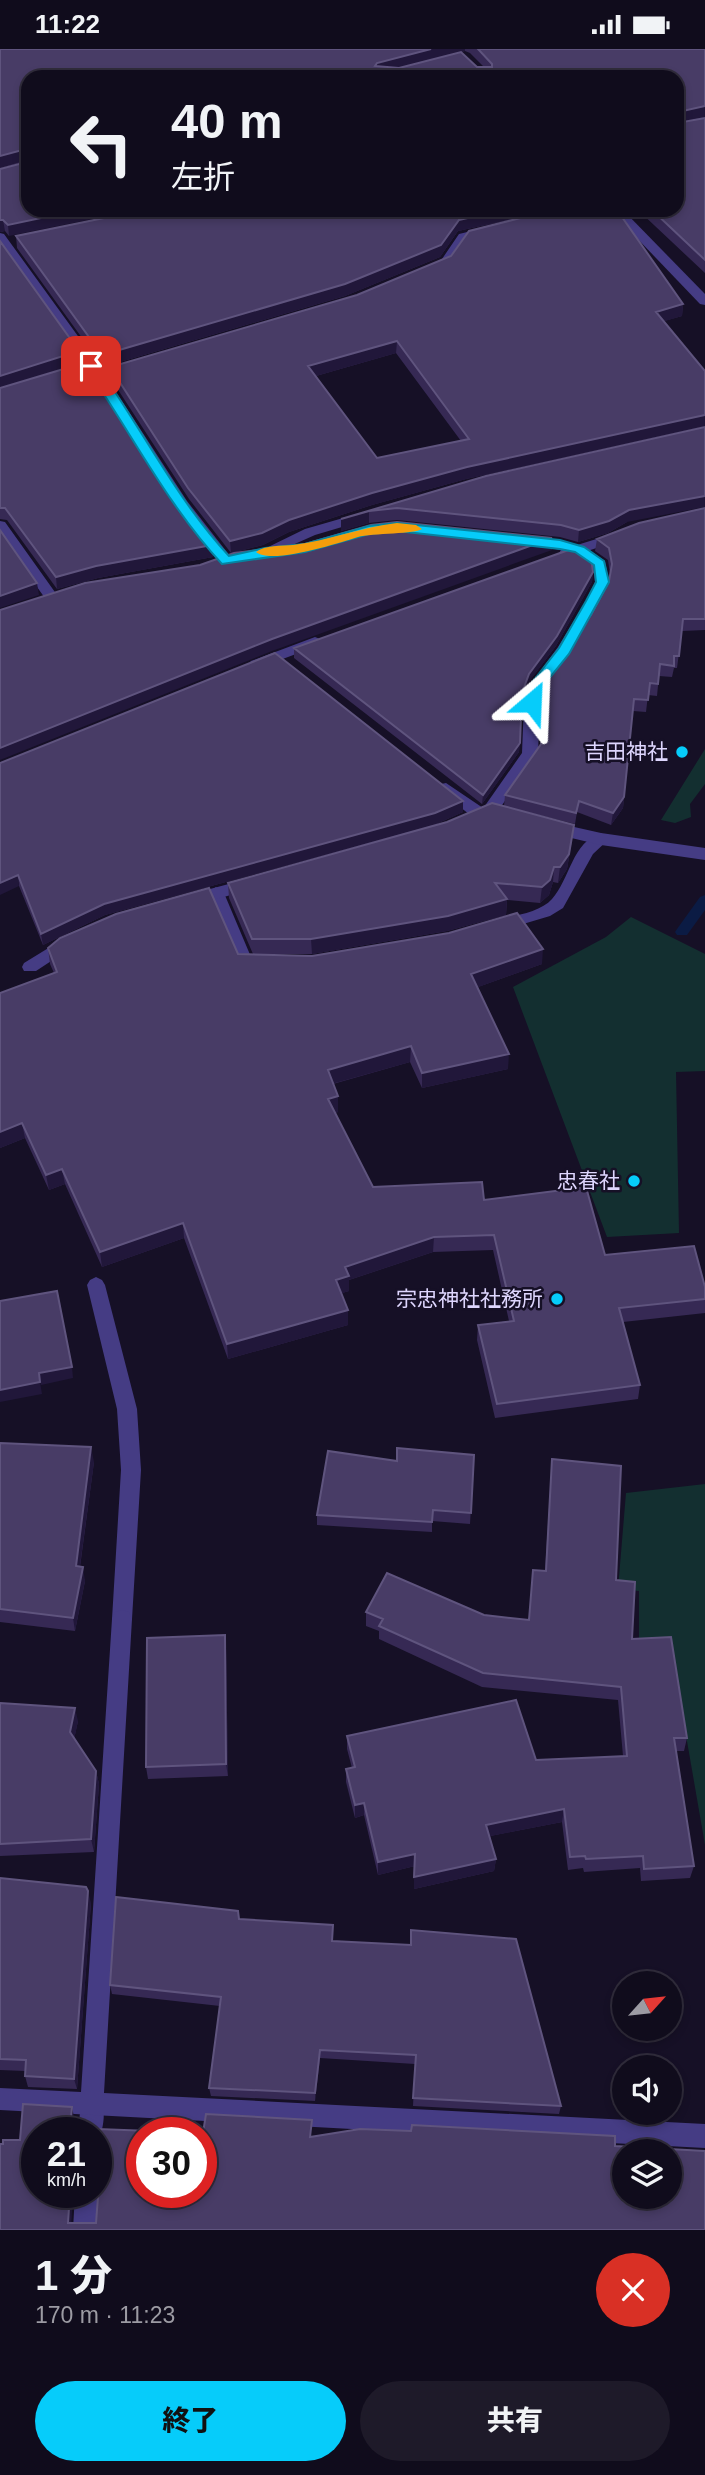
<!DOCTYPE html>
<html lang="ja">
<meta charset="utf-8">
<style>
body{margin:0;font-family:Arial,"Noto Sans JP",sans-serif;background:#1e1a29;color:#f1f3f6;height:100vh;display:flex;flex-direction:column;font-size:26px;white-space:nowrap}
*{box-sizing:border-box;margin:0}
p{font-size:23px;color:#9c9ba3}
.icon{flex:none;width:38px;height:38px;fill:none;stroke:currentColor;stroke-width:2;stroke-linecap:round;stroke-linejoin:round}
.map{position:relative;height:2181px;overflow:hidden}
.panel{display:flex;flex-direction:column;background:#100c1c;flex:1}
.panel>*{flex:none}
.top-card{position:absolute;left:21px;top:21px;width:663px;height:147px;border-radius:21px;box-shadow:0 4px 10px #0003,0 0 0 2px #302c3b;background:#100c1c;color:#f1f3f6;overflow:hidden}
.needle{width:46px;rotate:63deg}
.buttons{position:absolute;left:612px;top:1922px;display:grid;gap:14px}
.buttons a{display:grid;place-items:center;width:70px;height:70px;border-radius:50%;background:#100c1c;box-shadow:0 4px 10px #0003,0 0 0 2px #302c3b;font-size:35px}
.speed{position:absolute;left:21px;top:2068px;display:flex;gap:14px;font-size:35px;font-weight:700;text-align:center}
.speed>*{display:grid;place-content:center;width:91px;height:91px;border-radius:50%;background:#100c1c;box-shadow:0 4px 10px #0003,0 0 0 2px #302c3b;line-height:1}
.speed small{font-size:18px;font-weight:400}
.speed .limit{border:10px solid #d22;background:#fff;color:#111}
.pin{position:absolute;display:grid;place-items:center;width:60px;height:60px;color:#fff;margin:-30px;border-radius:14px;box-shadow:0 4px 10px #0006}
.me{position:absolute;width:77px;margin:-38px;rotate:26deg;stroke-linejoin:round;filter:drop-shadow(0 0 5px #0008)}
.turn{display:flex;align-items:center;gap:24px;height:147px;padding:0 35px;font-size:32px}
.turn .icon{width:91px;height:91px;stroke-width:2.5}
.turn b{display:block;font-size:49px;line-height:60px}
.round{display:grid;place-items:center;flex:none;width:74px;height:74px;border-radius:37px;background:#1e1a29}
.headline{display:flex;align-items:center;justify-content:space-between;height:119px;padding:0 35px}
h1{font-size:42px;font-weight:800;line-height:52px}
.button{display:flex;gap:14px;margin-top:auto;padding:14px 35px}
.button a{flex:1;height:80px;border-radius:42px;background:#06ccfa;color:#111;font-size:28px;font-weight:800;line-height:80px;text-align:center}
.button a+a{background:#1e1a29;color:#f1f3f6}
.status{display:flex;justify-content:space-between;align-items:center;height:49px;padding:0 35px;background:#100c1c;direction:ltr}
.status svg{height:19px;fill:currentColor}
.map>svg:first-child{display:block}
.green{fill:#132f30}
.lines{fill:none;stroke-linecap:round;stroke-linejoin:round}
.stream{fill:#0b1b44;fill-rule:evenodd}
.service{fill:#453c84;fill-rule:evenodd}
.minor{fill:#453c84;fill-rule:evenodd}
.tertiary{fill:#453c84;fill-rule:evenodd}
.wall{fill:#362954;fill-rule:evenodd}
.shaded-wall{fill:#21173a}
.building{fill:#483c66;stroke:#5f547e;stroke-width:2;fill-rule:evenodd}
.route{fill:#06ccfa;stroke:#0485a2;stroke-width:2}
.slow{fill:#f59e0b}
.poi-dot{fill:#06ccfa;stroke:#161026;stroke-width:2.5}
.labels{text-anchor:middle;stroke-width:5;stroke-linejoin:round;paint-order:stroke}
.poi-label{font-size:21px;fill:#ded6fe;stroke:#161026;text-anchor:end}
</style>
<div class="status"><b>11:22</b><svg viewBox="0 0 49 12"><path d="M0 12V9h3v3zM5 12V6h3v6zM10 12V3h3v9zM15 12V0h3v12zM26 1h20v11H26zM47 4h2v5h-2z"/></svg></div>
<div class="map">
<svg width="705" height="2181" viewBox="0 0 705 2181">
<rect width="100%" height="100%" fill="#161026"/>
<!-- green -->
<path class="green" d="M 705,700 L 705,735 L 690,755 L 691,768 L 675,774 L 661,771 Z
M 631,868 L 705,905 L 705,1022 L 676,1023 L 679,1184 L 607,1188 L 513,938 L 606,888 Z
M 705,1435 L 705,1796 L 670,1594 L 639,1597 L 639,1542 L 618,1540 L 626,1444 Z"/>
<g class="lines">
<!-- stream -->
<path class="stream" d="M 705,846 L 705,861 L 687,886 L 677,886 L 675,883 L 677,880 L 700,848 Z"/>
<!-- service -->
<path class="service" d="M 488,178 L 492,179 L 492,185 L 467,191 L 450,216 L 430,223 L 424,219 L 442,210 L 459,185 Z
M 364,463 L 371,467 L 369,470 L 315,486 L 270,506 L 260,506 L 258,503 L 305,480 Z
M 0,472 L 5,473 L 57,546 L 59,549 L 57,552 L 47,552 L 0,486 Z
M 619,483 L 626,487 L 624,490 L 566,509 L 559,504 L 561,501 Z
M 315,588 L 320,590 L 322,593 L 320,596 L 256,620 L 249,615 L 251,612 Z
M 446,734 L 486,761 L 488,765 L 486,769 L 474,769 L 441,743 L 438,739 L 441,735 Z
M 601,784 L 609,790 L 593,805 L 563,859 L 550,867 L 500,882 L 494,880 L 492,876 L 494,872 C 511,867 540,864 552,850 C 570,830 572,793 601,784 Z
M 216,838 L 224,844 L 251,908 L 262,910 L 264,914 L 262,918 L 239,918 L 208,844 Z
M 96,1228 L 102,1231 L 105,1236 L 137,1360 L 141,1421 L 132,1570 L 129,1577 L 122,1579 L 115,1577 L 112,1570 L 121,1421 L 117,1360 L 87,1236 L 90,1231 Z
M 92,2042 L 100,2045 C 106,2058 105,2082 96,2093 L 96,2084 L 78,2084 L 81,2053 L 84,2045 Z
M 96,2138 L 99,2144 L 97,2181 L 73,2181 L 75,2144 L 96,2144 Z"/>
<!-- minor -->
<path class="minor" d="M 0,184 L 4,185 L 96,312 L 187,452 L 230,507 L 243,503 L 250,508 L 248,511 L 222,515 L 177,458 L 83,313 L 0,197 Z
M 530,487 L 584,497 L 605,512 L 609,533 L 569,604 L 544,637 L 540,653 L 538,705 L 500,759 L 511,762 L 513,766 L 505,772 L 484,765 L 482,761 L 522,704 L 524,653 L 530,636 L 558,598 L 586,552 L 595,533 L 593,517 L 575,504 L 525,494 L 523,491 Z
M 552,773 L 601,784 L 705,799 L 705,811 L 601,796 L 546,783 L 544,779 L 546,775 Z
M 251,829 L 257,831 L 259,835 L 257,839 L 190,857 L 182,851 L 184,847 Z
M 68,887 L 76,893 L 74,897 L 36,922 L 24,922 L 22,918 L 24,914 Z
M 122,1561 L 129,1563 L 132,1570 L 104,2044 L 705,2075 L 705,2099 L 0,2061 L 0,2039 L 81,2043 L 112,1570 L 115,1563 Z"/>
<!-- tertiary -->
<path class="tertiary" d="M 610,161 L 623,161 L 705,245 L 705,256 L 700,255 Z"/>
</g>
<!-- wall -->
<path class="wall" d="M 0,0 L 705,0 L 705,68 L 677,74 L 28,28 L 28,161 L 9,187 L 5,182 L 0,183 L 0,120 L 27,113 L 28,112 L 0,119 ZM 465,2 L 470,4 L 484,18 L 477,18 L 461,3 Z
M 705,69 L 705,224 L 638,161 L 677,161 Z
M 617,161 L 683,255 L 682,267 L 664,272 L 705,322 L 705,377 L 466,430 L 372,456 L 289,483 L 263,496 L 231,504 L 189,450 L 111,330 L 110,318 L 357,246 L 451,207 L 536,165 L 458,182 L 440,208 L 345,247 L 103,318 L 17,199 L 16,187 ZM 396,304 L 461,392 L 377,409 L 316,327 Z
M 0,339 L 174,447 L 212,496 L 213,508 L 98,529 L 57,540 L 7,471 L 0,470 Z
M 486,427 L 627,473 L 608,484 L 578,493 L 560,488 L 397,471 L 369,474 L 341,482 L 341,470 Z
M 705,459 L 705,581 L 682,582 L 677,619 L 674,619 L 672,628 L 659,627 L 657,647 L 648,646 L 646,663 L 633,662 L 623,759 L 611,776 L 577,763 L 575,775 L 523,762 L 572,791 L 567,820 L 558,834 L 553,833 L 549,846 L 540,854 L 507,851 L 506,866 L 447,882 L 312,905 L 261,905 L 542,915 L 478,938 L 508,1020 L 422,1039 L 410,1013 L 333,1035 L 338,1063 L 335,1064 L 373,1138 L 484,1151 L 605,1206 L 705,1238 L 705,1264 L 623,1273 L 640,1336 L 638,1350 L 495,1369 L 477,1291 L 478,1276 L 509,1272 L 493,1201 L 433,1203 L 349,1231 L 349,1242 L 342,1244 L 348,1276 L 228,1310 L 184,1189 L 102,1218 L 65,1135 L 49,1141 L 25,1089 L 0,1099 L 0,944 L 54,924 L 50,915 L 48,899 L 253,905 L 229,849 L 228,834 L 504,757 L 505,746 L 541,695 L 542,684 L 543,642 L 591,566 L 609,532 L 610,525 L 608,511 L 595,502 L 597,490 Z
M 593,523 L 592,533 L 556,597 L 528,634 L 522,652 L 519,703 L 482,755 L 294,609 L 294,599 Z
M 0,714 L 463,763 L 434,776 L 105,866 L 43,896 L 19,837 Z
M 0,1394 L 94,1413 L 80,1518 L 85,1532 L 75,1582 L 0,1573 Z
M 474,1406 L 470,1475 L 432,1472 L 432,1483 L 317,1476 L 317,1466 L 397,1412 Z
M 552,1410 L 616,1531 L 632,1590 L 687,1689 L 684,1702 L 676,1702 L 694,1817 L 690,1829 L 641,1832 L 640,1819 L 584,1823 L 583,1819 L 568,1821 L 562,1773 L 490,1787 L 496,1810 L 494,1822 L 414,1840 L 415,1817 L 378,1826 L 364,1766 L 355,1769 L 346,1733 L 346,1720 L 352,1719 L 347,1700 L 347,1687 L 536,1711 L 623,1707 L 618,1651 L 482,1638 L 379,1590 L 379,1582 L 366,1577 L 366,1563 L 484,1566 L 528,1571 L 545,1522 Z
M 225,1586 L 226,1599 L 228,1727 L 148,1730 L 146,1718 Z
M 0,1654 L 78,1672 L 74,1690 L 96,1722 L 99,1735 L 94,1803 L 0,1807 L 0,1809 Z
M 0,1829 L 91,1854 L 77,2040 L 28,2038 L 25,2027 L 25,2022 L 0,2021 Z
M 239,1870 L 333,1876 L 333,1892 L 561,2057 L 559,2065 L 413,2057 L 415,2015 L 320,2009 L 315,2052 L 211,2047 L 209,2039 L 220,1957 L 112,1945 L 110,1936 Z"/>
<!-- shaded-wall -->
<path class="shaded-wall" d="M 431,0 L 465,0 L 465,2 L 377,25 L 375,17 L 377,14 Z
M 705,57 L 705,68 L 677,74 L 678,63 Z
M 26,100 L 27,111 L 0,119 L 0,107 Z
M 79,161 L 137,161 L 9,187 L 8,176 Z
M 502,161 L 553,161 L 458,182 L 440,208 L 345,247 L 103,318 L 102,306 L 459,171 Z
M 0,171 L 3,171 L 5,182 L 0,183 Z
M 683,255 L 682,267 L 655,275 L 656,263 Z
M 397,292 L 396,304 L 309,329 L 308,317 Z
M 79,302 L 80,314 L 0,339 L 0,327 Z
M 705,366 L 705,377 L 466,430 L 372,456 L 289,483 L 263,496 L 231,504 L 230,492 L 289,471 L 372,444 L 467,418 Z
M 705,447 L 705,458 L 627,473 L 608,484 L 578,493 L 579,481 L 629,461 Z
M 369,462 L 369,474 L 341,482 L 341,470 Z
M 552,489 L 552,501 L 272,602 L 0,711 L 0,699 L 272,590 Z
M 212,496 L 213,508 L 98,529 L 57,540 L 56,528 L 96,517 Z
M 593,523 L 592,533 L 556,597 L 528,634 L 521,653 L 522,644 L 529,625 Z
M 37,534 L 39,546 L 0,559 L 0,547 Z
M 520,694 L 519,703 L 482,755 L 483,746 Z
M 624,748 L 623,759 L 611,776 L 613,764 Z
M 463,752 L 463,763 L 434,776 L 105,866 L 43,896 L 41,885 L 104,855 Z
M 574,776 L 567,820 L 558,834 L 560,818 Z
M 554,818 L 553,833 L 549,846 L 540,854 L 542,838 Z
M 18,826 L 19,837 L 0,846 L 0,834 Z
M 507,850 L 506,866 L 447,882 L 312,905 L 311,890 Z
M 543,900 L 542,915 L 470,941 L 471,925 Z
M 411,997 L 410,1013 L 328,1036 L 328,1021 Z
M 509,1005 L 508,1020 L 422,1039 L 422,1024 Z
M 338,1047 L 338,1063 L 328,1065 L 328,1050 Z
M 22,1074 L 25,1089 L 0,1099 L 0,1083 Z
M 62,1120 L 65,1135 L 49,1141 L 46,1126 Z
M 183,1174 L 184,1189 L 102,1218 L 100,1203 Z
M 434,1188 L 433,1203 L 349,1231 L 349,1242 L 336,1246 L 336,1231 L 345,1218 Z
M 348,1261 L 348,1276 L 228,1310 L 227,1295 Z
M 72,1318 L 73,1329 L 41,1336 L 39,1324 Z
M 40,1333 L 42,1345 L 0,1353 L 0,1341 Z
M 91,1398 L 94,1413 L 78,1531 L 76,1517 Z
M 83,1518 L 85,1532 L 75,1582 L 73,1569 Z
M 225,1586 L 226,1599 L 228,1727 L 226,1715 Z
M 75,1659 L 78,1672 L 73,1696 L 70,1683 Z
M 96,1722 L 99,1735 L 94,1803 L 91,1790 Z
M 364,1754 L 364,1766 L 355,1769 L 355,1756 Z
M 564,1760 L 562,1773 L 485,1788 L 486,1776 Z
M 415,1805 L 415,1817 L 378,1826 L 378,1813 Z
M 496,1810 L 494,1822 L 414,1840 L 414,1828 Z
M 88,1842 L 91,1854 L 77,2040 L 74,2030 Z
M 320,2001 L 320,2009 L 315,2052 L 315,2044 Z
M 72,2058 L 74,2068 L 73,2084 L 70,2079 Z
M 70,2144 L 73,2144 L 71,2181 L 68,2174 Z"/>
<!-- building -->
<path class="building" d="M 0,0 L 431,0 L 377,14 L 375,17 L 399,19 L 461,3 L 477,18 L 492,18 L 492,15 L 478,0 L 705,0 L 705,57 L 678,63 L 677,67 L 677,28 L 28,28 L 28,101 L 26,100 L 0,107 Z
M 705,69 L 705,211 L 652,161 L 677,161 L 677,74 Z
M 28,109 L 28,161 L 79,161 L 8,176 L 3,171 L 0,171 L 0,120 L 27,113 Z
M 143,161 L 502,161 L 459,171 L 441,196 L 345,235 L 102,306 L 16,187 Z
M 552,161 L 617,161 L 683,255 L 656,263 L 705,322 L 705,366 L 467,418 L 372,444 L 289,471 L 262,484 L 230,492 L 188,439 L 110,318 L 357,246 L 451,207 L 469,182 ZM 397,292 L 469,390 L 377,409 L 308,317 Z
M 0,192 L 79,302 L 0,327 Z
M 87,313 L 174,447 L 212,496 L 96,517 L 56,528 L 5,459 L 0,459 L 0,339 Z
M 705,378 L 705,447 L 629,461 L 609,472 L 579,481 L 561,476 L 397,459 L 369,462 L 341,470 L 486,427 Z
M 705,459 L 705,570 L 683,570 L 679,607 L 674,607 L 674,617 L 660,615 L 658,635 L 650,634 L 648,651 L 634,650 L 624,748 L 613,764 L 579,752 L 576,764 L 505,746 L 541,695 L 544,677 L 543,642 L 547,626 L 591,566 L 609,532 L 612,515 L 609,499 L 597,490 L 639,474 Z
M 397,473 L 552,489 L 272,590 L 0,699 L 0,561 L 85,534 L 200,516 L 234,504 L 305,495 L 371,476 Z
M 0,481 L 37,534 L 0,547 Z
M 577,498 L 591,509 L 593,523 L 557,587 L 529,625 L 522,644 L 520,694 L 483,746 L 294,599 Z
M 275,604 L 463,752 L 435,764 L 104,855 L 41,885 L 18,826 L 0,834 L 0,714 Z
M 492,754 L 574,776 L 569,805 L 560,818 L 554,818 L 550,831 L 542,838 L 495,834 L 507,850 L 448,867 L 311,890 L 252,890 L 228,834 L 447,773 Z
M 209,839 L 238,905 L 312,907 L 449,884 L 517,864 L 543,900 L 471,925 L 509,1005 L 422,1024 L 411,997 L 328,1021 L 338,1047 L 328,1050 L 373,1138 L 482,1133 L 484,1151 L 586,1138 L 605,1206 L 694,1197 L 705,1238 L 705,1250 L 619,1259 L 640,1336 L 497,1355 L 478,1276 L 514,1272 L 494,1186 L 434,1188 L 345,1218 L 349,1227 L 336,1231 L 348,1261 L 227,1295 L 183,1174 L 100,1203 L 62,1120 L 46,1126 L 22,1074 L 0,1083 L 0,944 L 57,923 L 48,899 L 60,889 L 116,865 Z
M 57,1242 L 72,1318 L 39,1324 L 40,1333 L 0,1341 L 0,1252 Z
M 0,1394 L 91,1398 L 76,1517 L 83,1518 L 73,1569 L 0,1560 Z
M 397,1399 L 474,1406 L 471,1464 L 433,1461 L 432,1473 L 317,1466 L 328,1402 L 397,1412 Z
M 552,1410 L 621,1417 L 616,1531 L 635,1533 L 632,1590 L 671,1588 L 687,1689 L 674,1689 L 694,1817 L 644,1820 L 643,1807 L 586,1810 L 585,1807 L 570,1808 L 564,1760 L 486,1776 L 496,1810 L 414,1828 L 415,1805 L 378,1813 L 364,1754 L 355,1756 L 346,1720 L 355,1718 L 347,1687 L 516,1651 L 536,1711 L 627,1707 L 621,1638 L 483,1624 L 379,1577 L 383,1570 L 366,1563 L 387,1524 L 484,1566 L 529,1571 L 533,1521 L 546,1522 Z
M 225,1586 L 226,1715 L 146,1718 L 147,1589 Z
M 0,1654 L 75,1659 L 70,1683 L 96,1722 L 91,1790 L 0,1795 Z
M 0,1829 L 86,1838 L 88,1842 L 74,2030 L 25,2027 L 26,2011 L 0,2010 Z
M 116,1848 L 238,1862 L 239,1870 L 333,1876 L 332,1892 L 411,1896 L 411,1881 L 516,1890 L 561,2057 L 413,2049 L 416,2006 L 320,2001 L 315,2044 L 209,2039 L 221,1948 L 110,1936 Z
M 23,2055 L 72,2058 L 70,2079 L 91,2080 L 93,2084 L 37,2084 L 37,2144 L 70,2144 L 68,2174 L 96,2174 L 99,2135 L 96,2129 L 96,2084 L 95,2084 L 98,2080 L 203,2084 L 206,2065 L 312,2071 L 310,2088 L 360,2080 L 411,2082 L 412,2076 L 615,2087 L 615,2097 L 705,2102 L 705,2181 L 0,2181 L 0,2095 L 3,2095 L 3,2091 L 20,2091 ZM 142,2084 L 201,2084 L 201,2144 L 142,2144 ZM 625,2102 L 670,2102 L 670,2147 L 625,2147 Z"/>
<!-- route -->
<path class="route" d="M 87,315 L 96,315 C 141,378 176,450 229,507 L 265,499 L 305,495 L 369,477 L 397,474 L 560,491 L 584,498 L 604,512 L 609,533 L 569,605 L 543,637 L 537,657 L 528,657 L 526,653 L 530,636 L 559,599 L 586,552 L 596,533 L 594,516 L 575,503 L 560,500 L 397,482 L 369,485 L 305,503 L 222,515 C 167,456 131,383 85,317 Z"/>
<!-- slow -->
<path class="slow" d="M 397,474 L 416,476 L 422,480 C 417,485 372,484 358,488 C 339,494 271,516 256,503 C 265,496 282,497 293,496 C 328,492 361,478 397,474 Z"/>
<!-- markers -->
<g class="poi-dot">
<circle cx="682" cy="703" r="7"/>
<circle cx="634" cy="1132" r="7"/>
<circle cx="557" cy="1250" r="7"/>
</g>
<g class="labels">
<!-- poi labels -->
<g class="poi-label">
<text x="668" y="710">吉田神社</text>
<text x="620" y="1139">忠春社</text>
<text x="543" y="1257">宗忠神社社務所</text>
</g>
</g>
</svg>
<div class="buttons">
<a><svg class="needle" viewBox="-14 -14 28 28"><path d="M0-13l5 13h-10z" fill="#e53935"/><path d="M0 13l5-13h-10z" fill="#9c9ba3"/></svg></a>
<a><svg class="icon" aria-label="sound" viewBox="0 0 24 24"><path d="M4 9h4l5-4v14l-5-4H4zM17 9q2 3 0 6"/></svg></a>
<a><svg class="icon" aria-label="layers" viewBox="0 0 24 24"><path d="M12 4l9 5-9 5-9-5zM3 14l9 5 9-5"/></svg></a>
</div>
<div class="speed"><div>21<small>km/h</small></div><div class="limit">30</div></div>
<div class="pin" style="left:91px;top:317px;background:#d93025"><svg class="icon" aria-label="arrive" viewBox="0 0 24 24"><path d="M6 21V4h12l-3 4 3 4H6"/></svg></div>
<svg class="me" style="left:532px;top:653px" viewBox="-20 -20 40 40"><path d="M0-17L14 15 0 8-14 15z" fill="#06ccfa" stroke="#fff" stroke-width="4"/></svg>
<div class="top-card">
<div class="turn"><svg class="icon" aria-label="left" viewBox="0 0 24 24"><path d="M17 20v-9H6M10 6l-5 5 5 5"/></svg><div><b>40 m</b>左折</div></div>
</div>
</div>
<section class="panel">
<div class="headline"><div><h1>1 分</h1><p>170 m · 11:23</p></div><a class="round" style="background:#d93025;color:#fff"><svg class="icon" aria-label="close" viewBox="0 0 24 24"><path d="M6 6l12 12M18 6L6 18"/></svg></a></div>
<div class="button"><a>終了</a><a>共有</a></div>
</section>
